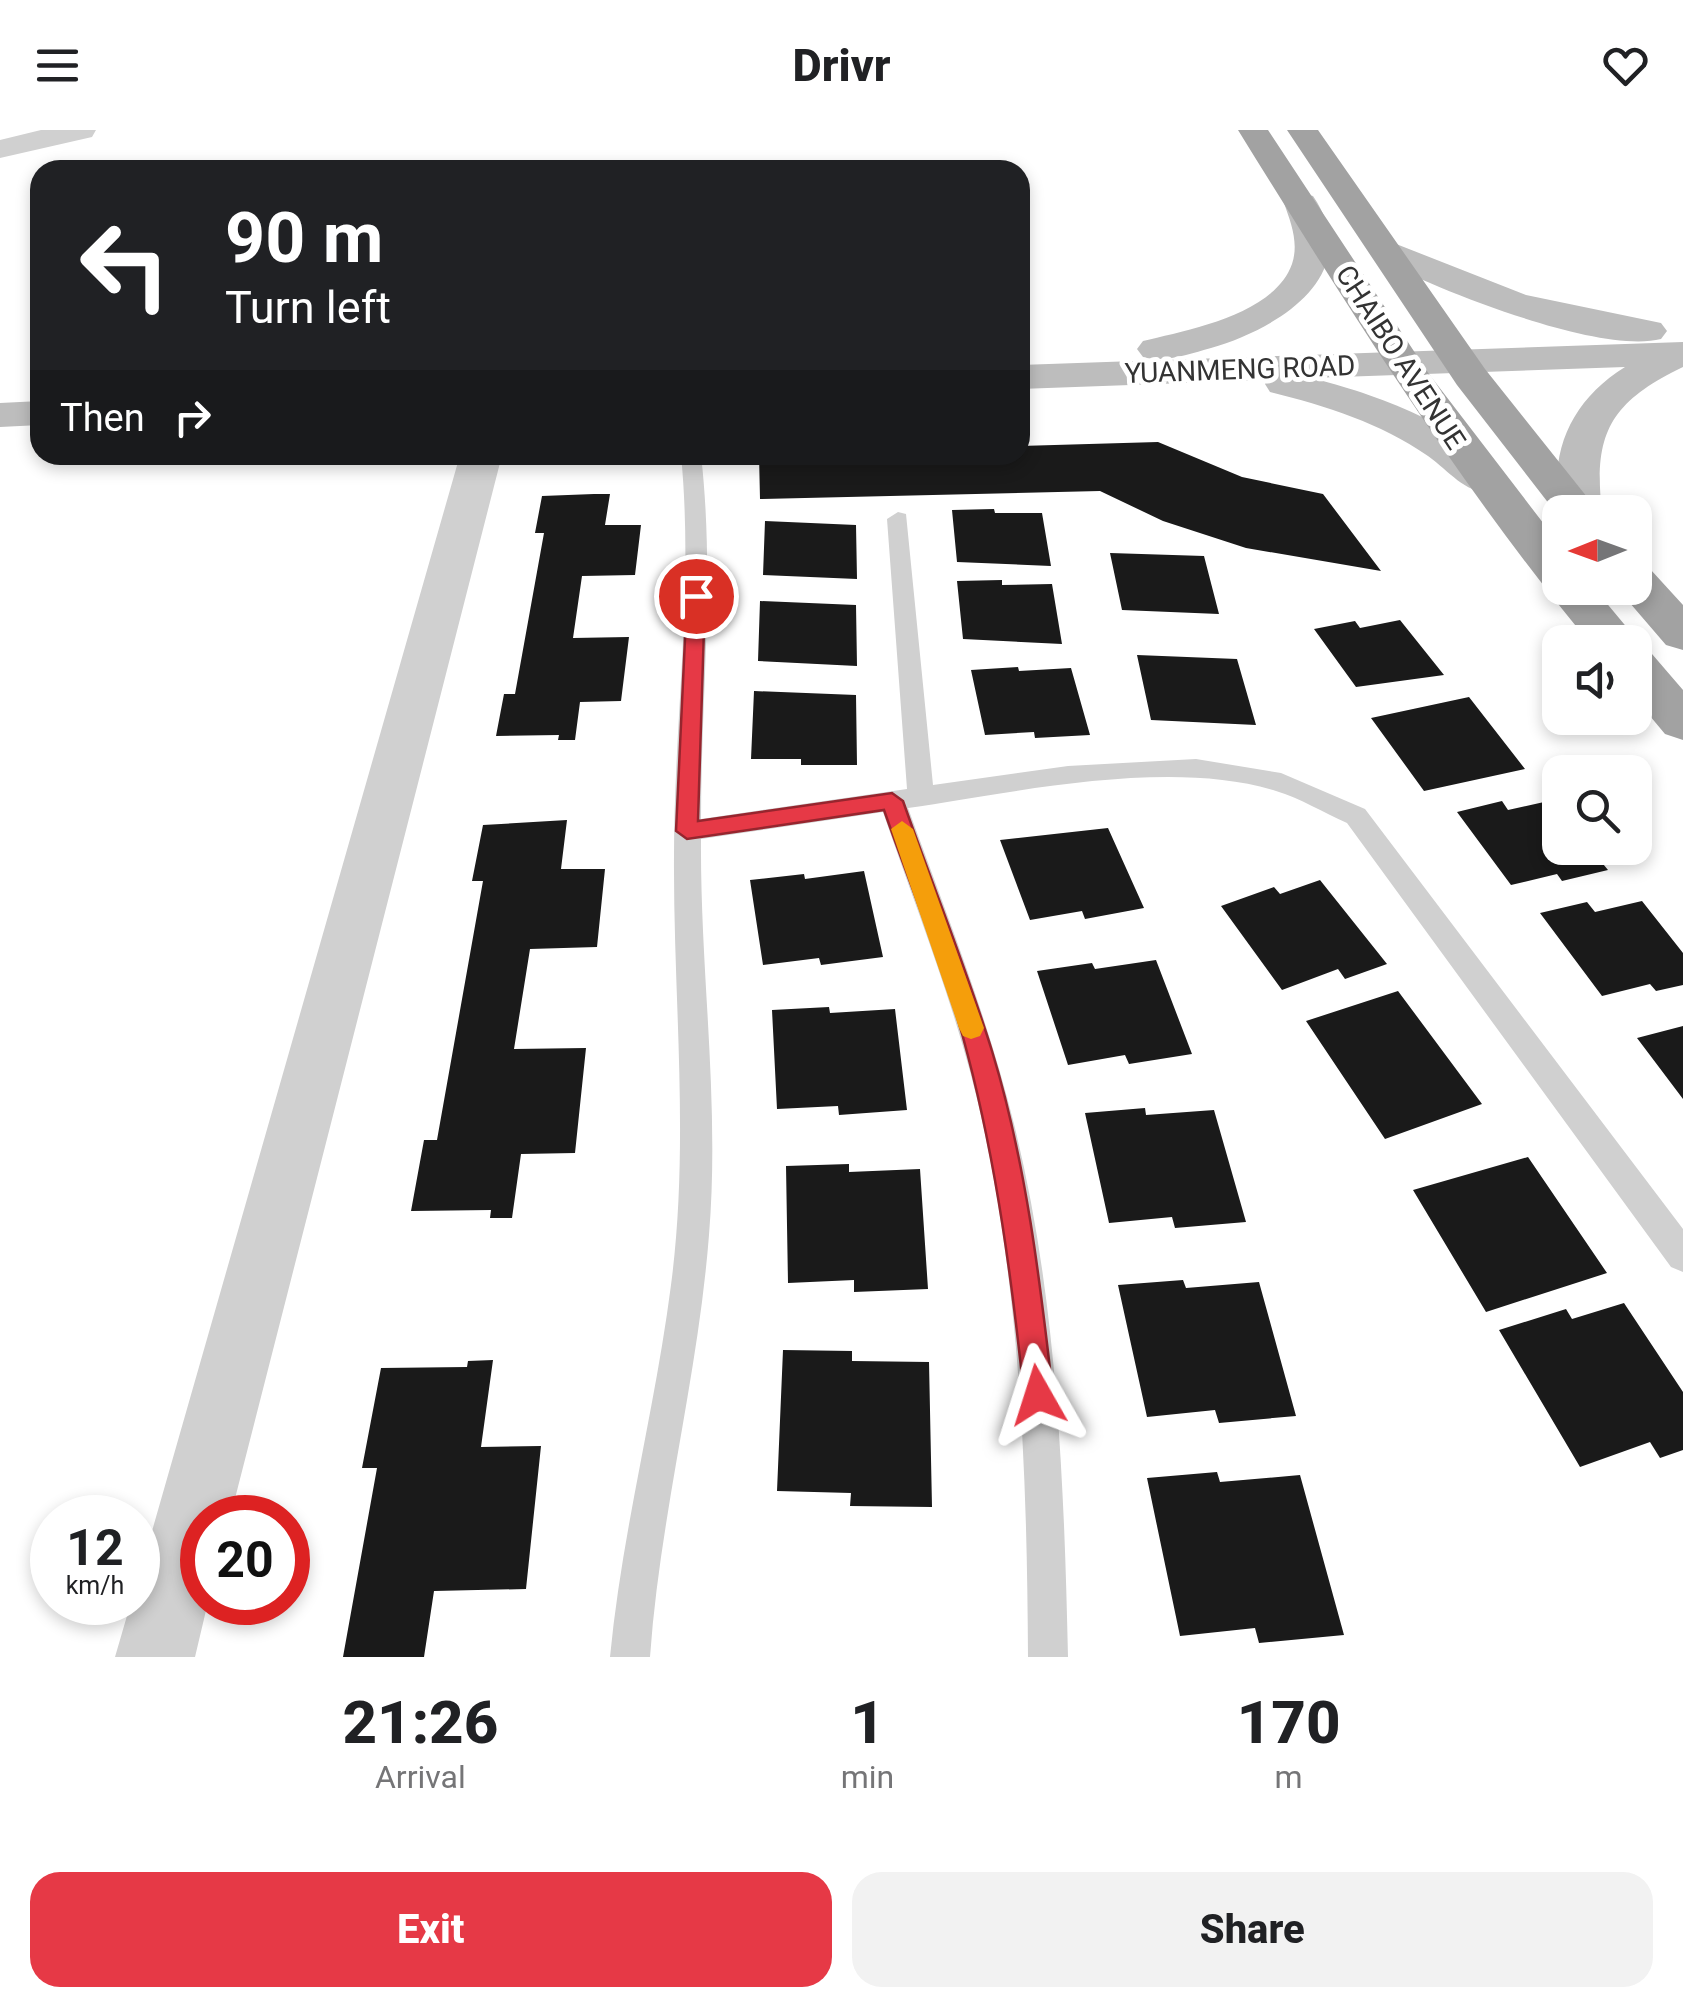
<!DOCTYPE html>
<style>
body{margin:0;font-family:Roboto,sans-serif;background:#f2f2f2;color:#202124;height:100vh;display:flex;flex-direction:column;font-size:38px;white-space:nowrap}
*{box-sizing:border-box;margin:0}
p{font-size:32px;color:#757577}
.icon{flex:none;width:55px;height:55px;fill:none;stroke:currentColor;stroke-width:2;stroke-linecap:round;stroke-linejoin:round}
.map{position:relative;height:1527px;overflow:hidden}
.side{display:flex;flex-direction:column;background:#fff;flex:1}
.side>*{flex:none}
.guide{position:absolute;left:30px;top:30px;width:1000px;height:305px;border-radius:30px;box-shadow:0 5px 15px #0003;background:#202124;color:#fff;overflow:hidden}
.needle{width:65px;rotate:269deg}
.fabs{position:absolute;left:1542px;top:365px;display:grid;gap:20px}
.fabs a{display:grid;place-items:center;width:110px;height:110px;border-radius:20px;background:#fff;box-shadow:0 5px 15px #0003;font-size:50px}
.speed{position:absolute;left:30px;top:1365px;display:flex;gap:20px;font-size:50px;font-weight:700;text-align:center}
.speed>*{display:grid;place-content:center;width:130px;height:130px;border-radius:50%;background:#fff;box-shadow:0 5px 15px #0003;line-height:1}
.speed small{font-size:25px;font-weight:400}
.speed .limit{border:15px solid #d22;background:#fff;color:#111}
.pin{position:absolute;display:grid;place-items:center;width:85px;height:85px;color:#fff;margin:-42px;border:5px solid #fff;border-radius:50%;box-shadow:0 2px 10px #0007}
.me{position:absolute;width:110px;margin:-55px;rotate:354deg;stroke-linejoin:round;filter:drop-shadow(0 0 8px #0008)}
.turn{display:flex;align-items:center;gap:35px;height:210px;padding:0 30px;font-size:45px}
.turn .icon{width:130px;height:130px;stroke-width:2.5}
.turn b{display:block;font-size:70px;line-height:85px}
.then{display:flex;align-items:center;height:95px;padding:0 30px;background:#0003;gap:20px;font-size:38px}
.eta{display:flex;justify-content:space-evenly;align-items:center;height:170px;text-align:center}
.eta b{font-size:60px;font-weight:800;line-height:70px}
.primary-button{display:flex;gap:20px;margin-top:auto;padding:20px 30px}
.primary-button a{flex:1;height:115px;border-radius:30px;background:#e63946;color:#fff;font-size:40px;font-weight:800;line-height:115px;text-align:center}
.primary-button a+a{background:#f2f2f2;color:#202124}
header{display:flex;justify-content:space-between;align-items:center;height:130px;padding:0 30px;background:#fff;font-size:45px;font-weight:800}
.map>svg:first-child{display:block}
.building{fill:#1a1a1a}
.lines{fill:none;stroke-linecap:round;stroke-linejoin:round}
.service{fill:#d0d0d0;fill-rule:evenodd}
.minor{fill:#d0d0d0;fill-rule:evenodd}
.secondary{fill:#bdbdbd;fill-rule:evenodd}
.trunk{fill:#a2a2a2;fill-rule:evenodd}
.route{fill:#e63946;stroke:#96252e;stroke-width:2.5}
.slow{fill:#f59e0b}
.labels{text-anchor:middle;stroke-width:10;stroke-linejoin:round;paint-order:stroke}
.far-street-label{font-size:28px;fill:#333;stroke:#fff}
</style>
<header><svg class="icon" aria-label="menu" viewBox="0 0 24 24"><path d="M4 6h16M4 12h16M4 18h16"/></svg>Drivr<svg class="icon" aria-label="heart" viewBox="0 0 24 24"><path d="M12 20l-8-8c-3-5 5-10 8-4 3-6 11-1 8 4z"/></svg></header>
<div class="map">
<svg width="1683" height="1527" viewBox="0 0 1683 1527">
<rect width="100%" height="100%" fill="#fff"/>
<!-- building -->
<path class="building" d="M 1158,312 L 1242,347 L 1323,364 L 1381,441 L 1246,418 L 1163,391 L 1100,361 L 760,369 L 759,325 L 1020,325 L 1020,316 Z
M 594,364 L 610,364 L 605,395 L 641,395 L 635,445 L 582,446 L 573,508 L 629,507 L 621,571 L 580,572 L 575,610 L 558,610 L 559,605 L 496,606 L 504,564 L 515,564 L 544,403 L 535,403 L 542,366 Z
M 994,379 L 995,383 L 1042,383 L 1051,436 L 957,432 L 952,380 Z
M 765,391 L 856,395 L 857,449 L 763,445 Z
M 1110,423 L 1204,426 L 1219,484 L 1122,480 Z
M 1002,450 L 1002,455 L 1052,454 L 1062,514 L 963,509 L 957,451 Z
M 760,471 L 856,475 L 857,536 L 758,531 Z
M 1400,490 L 1444,545 L 1356,557 L 1314,499 L 1355,491 L 1360,498 Z
M 1137,525 L 1237,529 L 1256,595 L 1151,590 Z
M 1018,537 L 1019,541 L 1071,538 L 1090,605 L 1035,608 L 1034,602 L 985,605 L 971,540 Z
M 754,561 L 856,565 L 857,635 L 801,635 L 801,629 L 751,629 Z
M 1469,567 L 1525,639 L 1424,661 L 1371,588 Z
M 1553,670 L 1560,679 L 1560,718 L 1590,718 L 1608,740 L 1562,751 L 1557,744 L 1511,755 L 1457,682 L 1502,671 L 1508,680 Z
M 567,690 L 561,739 L 605,739 L 597,817 L 530,819 L 514,919 L 586,918 L 575,1023 L 521,1024 L 512,1088 L 490,1088 L 491,1080 L 411,1081 L 424,1010 L 437,1010 L 483,751 L 472,751 L 483,695 Z
M 1108,698 L 1144,778 L 1085,789 L 1082,781 L 1030,790 L 1000,710 Z
M 864,741 L 883,827 L 821,835 L 819,828 L 763,835 L 750,750 L 804,744 L 805,749 Z
M 1320,750 L 1387,834 L 1345,849 L 1338,839 L 1282,860 L 1221,776 L 1274,757 L 1280,764 Z
M 1642,771 L 1683,823 L 1683,855 L 1656,861 L 1650,854 L 1602,866 L 1540,783 L 1587,772 L 1595,782 Z
M 1156,830 L 1192,924 L 1129,934 L 1125,925 L 1068,935 L 1037,841 L 1092,833 L 1095,839 Z
M 1398,861 L 1482,974 L 1385,1009 L 1306,891 Z
M 829,877 L 830,883 L 895,879 L 907,980 L 839,985 L 838,976 L 777,979 L 772,880 Z
M 1683,896 L 1683,969 L 1637,908 Z
M 1145,978 L 1146,985 L 1214,980 L 1246,1092 L 1175,1098 L 1172,1087 L 1109,1093 L 1085,983 Z
M 1528,1027 L 1607,1143 L 1486,1182 L 1413,1060 Z
M 849,1034 L 849,1042 L 920,1039 L 928,1159 L 854,1162 L 854,1150 L 788,1153 L 786,1036 Z
M 1183,1150 L 1186,1158 L 1259,1152 L 1296,1286 L 1219,1293 L 1215,1280 L 1147,1287 L 1118,1155 Z
M 1624,1173 L 1683,1262 L 1683,1320 L 1660,1328 L 1650,1312 L 1580,1337 L 1499,1200 L 1566,1179 L 1572,1189 Z
M 783,1220 L 852,1221 L 852,1231 L 929,1232 L 932,1377 L 850,1376 L 851,1363 L 777,1361 Z
M 493,1230 L 481,1317 L 541,1316 L 526,1459 L 434,1461 L 424,1527 L 343,1527 L 377,1338 L 362,1338 L 381,1238 L 467,1237 L 468,1231 Z
M 1217,1342 L 1220,1352 L 1300,1345 L 1344,1505 L 1259,1513 L 1255,1498 L 1180,1506 L 1147,1348 Z"/>
<g class="lines">
<!-- service -->
<path class="service" d="M 681,325 L 701,325 C 715,447 701,567 701,689 L 907,659 L 887,389 L 898,382 L 906,384 L 933,655 L 1068,636 L 1196,629 L 1281,643 L 1365,679 L 1683,1099 L 1683,1142 L 1671,1137 L 1347,693 C 1324,683 1300,668 1276,661 C 1170,628 1017,662 908,678 C 946,783 987,885 1014,994 C 1057,1167 1064,1349 1068,1527 L 1028,1527 C 1027,1350 1021,1173 984,999 C 961,890 919,787 883,682 L 701,709 C 700,841 720,973 709,1105 C 698,1247 660,1385 650,1527 L 610,1527 C 622,1401 655,1280 671,1155 C 690,1012 673,868 674,725 C 674,591 694,459 681,325 Z"/>
<!-- minor -->
<path class="minor" d="M 41,0 L 96,0 L 92,7 L 0,28 L 0,10 Z
M 460,325 L 502,325 L 230,1388 L 202,1388 L 202,1472 L 208,1472 L 195,1527 L 115,1527 L 131,1472 L 138,1472 L 138,1450 Z"/>
<!-- secondary -->
<path class="secondary" d="M 1301,63 L 1313,66 C 1367,145 1277,199 1211,218 C 1189,224 1165,233 1143,227 L 1137,219 L 1143,211 C 1187,200 1274,185 1292,134 C 1299,113 1291,93 1284,73 L 1289,66 Z
M 1386,110 L 1526,165 L 1661,193 L 1667,201 L 1661,209 C 1598,225 1433,158 1374,127 L 1369,120 L 1374,113 Z
M 1683,212 L 1683,237 C 1610,272 1593,304 1602,382 L 1560,383 C 1548,321 1572,270 1625,237 L 1311,248 C 1373,263 1469,297 1507,352 L 1501,361 C 1469,369 1453,344 1428,326 C 1380,293 1327,276 1270,262 L 1265,254 L 1268,250 L 1020,259 L 1020,235 Z
M 40,271 L 40,295 L 0,297 L 0,273 Z"/>
<!-- trunk -->
<path class="trunk" d="M 1238,0 L 1268,0 L 1429,244 L 1560,415 L 1560,458 L 1594,458 L 1639,512 L 1635,518 L 1635,512 L 1589,512 C 1458,354 1347,176 1238,0 Z
M 1287,0 L 1318,0 L 1485,239 L 1599,382 L 1560,382 L 1560,388 L 1457,255 Z
M 1635,435 L 1651,440 L 1683,475 L 1683,520 L 1666,515 L 1617,458 L 1635,458 Z
M 1635,520 L 1652,524 L 1683,560 L 1683,610 L 1665,604 L 1635,568 Z"/>
</g>
<!-- route -->
<path class="route" d="M 696,459 L 705,466 L 698,691 L 892,663 L 903,671 C 932,754 966,837 992,921 C 1026,1032 1040,1150 1053,1265 L 1049,1275 L 1038,1280 L 1028,1275 L 1024,1265 C 1012,1151 997,1037 968,926 C 947,843 912,761 884,680 L 687,709 L 676,701 L 687,466 Z"/>
<!-- slow -->
<path class="slow" d="M 902,691 L 913,699 L 984,898 L 980,906 L 971,909 L 963,906 L 959,898 L 891,699 Z"/>
<g class="labels">
<!-- far-street labels -->
<g class="far-street-label">
<text transform="translate(1401 227) rotate(57)" y="10">CHAIBO AVENUE</text>
<text transform="translate(1240 239) rotate(-2)" y="10">YUANMENG ROAD</text>
</g>
</g>
</svg>
<div class="fabs">
<a><svg class="needle" viewBox="-14 -14 28 28"><path d="M0-13l5 13h-10z" fill="#e53935"/><path d="M0 13l5-13h-10z" fill="#757577"/></svg></a>
<a><svg class="icon" aria-label="sound" viewBox="0 0 24 24"><path d="M4 9h4l5-4v14l-5-4H4zM17 9q2 3 0 6"/></svg></a>
<a><svg class="icon" aria-label="search" viewBox="0 0 24 24"><circle cx="10" cy="10" r="6"/><path d="M15 15l6 6"/></svg></a>
</div>
<div class="speed"><div>12<small>km/h</small></div><div class="limit">20</div></div>
<div class="pin" style="left:696px;top:466px;background:#d93025"><svg class="icon" aria-label="arrive" viewBox="0 0 24 24"><path d="M6 21V4h12l-3 4 3 4H6"/></svg></div>
<svg class="me" style="left:1038px;top:1265px" viewBox="-20 -20 40 40"><path d="M0-17L14 15 0 8-14 15z" fill="#e63946" stroke="#fff" stroke-width="4"/></svg>
<div class="guide">
<div class="turn"><svg class="icon" aria-label="left" viewBox="0 0 24 24"><path d="M17 20v-9H6M10 6l-5 5 5 5"/></svg><div><b>90 m</b>Turn left</div></div>
<div class="then">Then<svg class="icon" aria-label="right" viewBox="0 0 24 24"><path d="M7 20v-9h11M14 6l5 5-5 5"/></svg></div>
</div>
</div>
<section class="side">
<div class="eta">
<div><b>21:26</b><p>Arrival</p></div>
<div><b>1</b><p>min</p></div>
<div><b>170</b><p>m</p></div>
</div>
<div class="primary-button"><a>Exit</a><a>Share</a></div>
</section>
